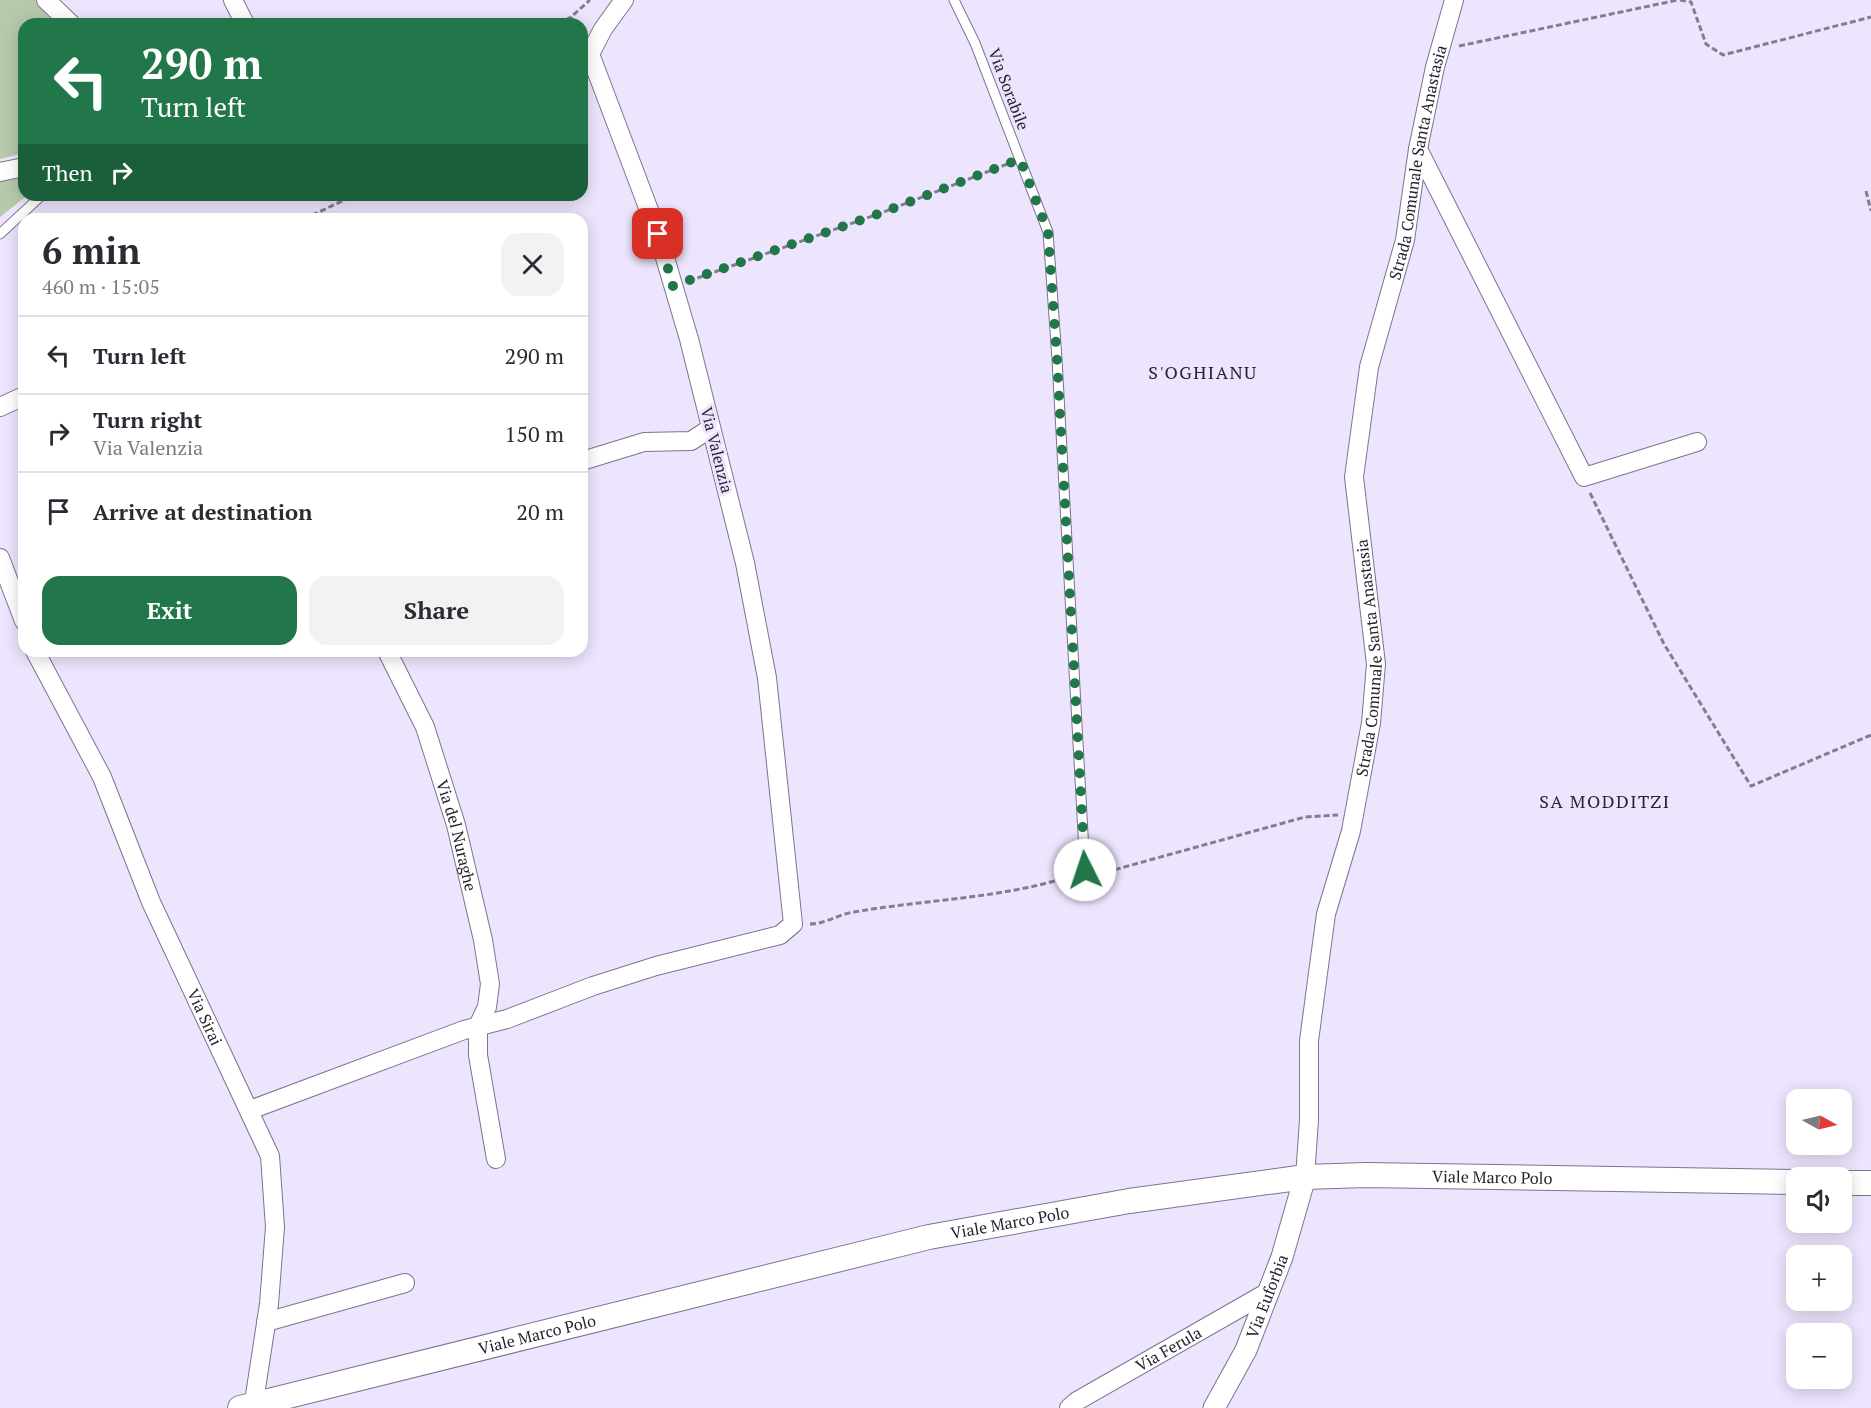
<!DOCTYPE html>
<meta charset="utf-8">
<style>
body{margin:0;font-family:"PT Serif",serif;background:#f2f2f3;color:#2b2b33;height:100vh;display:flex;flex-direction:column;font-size:22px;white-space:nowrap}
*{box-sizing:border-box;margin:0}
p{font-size:20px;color:#7c7c81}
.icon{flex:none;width:33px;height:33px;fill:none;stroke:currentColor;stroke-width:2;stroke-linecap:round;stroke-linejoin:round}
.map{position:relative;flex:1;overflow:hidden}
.panel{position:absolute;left:18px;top:213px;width:570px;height:444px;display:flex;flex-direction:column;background:#fff;border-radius:18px;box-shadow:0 3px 15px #0003}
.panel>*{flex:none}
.guide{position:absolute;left:18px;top:18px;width:570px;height:183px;border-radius:18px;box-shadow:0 3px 15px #0003;background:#217749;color:#fff;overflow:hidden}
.needle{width:39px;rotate:98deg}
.fabs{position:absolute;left:1786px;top:1089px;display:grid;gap:12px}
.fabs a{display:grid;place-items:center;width:66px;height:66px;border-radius:12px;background:#fff;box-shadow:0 3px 15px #0003;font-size:30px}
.pin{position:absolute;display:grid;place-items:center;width:51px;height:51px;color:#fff;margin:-26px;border-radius:12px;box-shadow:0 3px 9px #0006}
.me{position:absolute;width:66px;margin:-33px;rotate:356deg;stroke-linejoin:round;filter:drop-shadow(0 0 4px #0008)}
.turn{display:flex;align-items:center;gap:21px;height:126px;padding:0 24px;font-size:27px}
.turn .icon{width:78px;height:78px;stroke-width:2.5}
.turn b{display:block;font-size:42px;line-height:51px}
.then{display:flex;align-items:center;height:57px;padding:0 24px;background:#0003;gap:12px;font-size:22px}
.round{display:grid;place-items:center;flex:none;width:63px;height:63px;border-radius:18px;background:#f2f2f3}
.summary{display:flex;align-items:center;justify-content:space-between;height:102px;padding:0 24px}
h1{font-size:36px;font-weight:800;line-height:45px}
.primary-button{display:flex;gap:12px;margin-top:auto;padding:12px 24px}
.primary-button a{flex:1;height:69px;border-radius:18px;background:#217749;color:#fff;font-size:24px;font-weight:800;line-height:69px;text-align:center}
.primary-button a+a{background:#f2f2f3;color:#2b2b33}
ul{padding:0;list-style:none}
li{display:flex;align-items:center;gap:18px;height:78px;padding:0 24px;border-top:2px solid #e1e1e2}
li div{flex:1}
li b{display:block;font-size:22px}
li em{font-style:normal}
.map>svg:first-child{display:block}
.green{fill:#b7c9ab}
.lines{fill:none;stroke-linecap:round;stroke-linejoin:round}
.service-casing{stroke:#7d738f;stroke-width:11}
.minor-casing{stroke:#7d738f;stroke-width:20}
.tertiary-casing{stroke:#7d738f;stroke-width:23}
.secondary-casing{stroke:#7d738f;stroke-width:26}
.path{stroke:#837d8f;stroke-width:3;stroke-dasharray:6 3;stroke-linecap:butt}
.service{stroke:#fff;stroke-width:9}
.minor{stroke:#fff;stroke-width:18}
.tertiary{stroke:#fff;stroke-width:21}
.secondary{stroke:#fff;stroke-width:24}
.route{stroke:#217749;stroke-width:10;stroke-dasharray:0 18}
.labels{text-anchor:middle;stroke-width:6;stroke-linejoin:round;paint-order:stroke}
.street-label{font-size:16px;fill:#27232e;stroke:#ede5fe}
.neighbourhood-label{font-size:18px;letter-spacing:1.5px;fill:#27232e;stroke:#ede5fe}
</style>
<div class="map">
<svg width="1871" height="1408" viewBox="0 0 1871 1408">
<rect width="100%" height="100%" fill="#ede5fe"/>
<!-- green -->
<path class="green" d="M 0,0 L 36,0 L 54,24 L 24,24 L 24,153 L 0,159 Z
M 24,175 L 24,195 L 28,195 L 0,217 L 0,180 Z"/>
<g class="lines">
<!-- service casing -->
<g class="service-casing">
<path id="service" d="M 954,0 L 975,43 L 1048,232 L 1057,359 L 1085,870
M 0,234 L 42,195"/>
</g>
<!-- minor casing -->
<g class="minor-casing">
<g id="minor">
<path d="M 46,0 L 71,24"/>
<path d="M 233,0 L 245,24"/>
<path d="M 1418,149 L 1584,477 L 1697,442"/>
<path d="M 0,172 L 24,167"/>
<path d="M 0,407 L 24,396"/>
<path d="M 582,461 L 644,442 L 691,441 L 711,428"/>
<path d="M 0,558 L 24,621"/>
<path id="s1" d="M 35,651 L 102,777 L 151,902 L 270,1156 L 275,1227 L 269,1304 L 253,1408"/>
<path id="s2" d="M 387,651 L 425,727 L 456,825 L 483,940 L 490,984 L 487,1007 L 478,1026 L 478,1055 L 496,1159"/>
<path d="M 250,1110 L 464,1030 L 507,1019 L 593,986 L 656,966 L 780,935 L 793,924 L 767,678 L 745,563 L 689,339 L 658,234 L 590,54 L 603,29 L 624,0"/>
<path id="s3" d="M 1305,1177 L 1309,1120 L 1309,1041 L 1318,973 L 1326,914 L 1351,831 L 1371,723 L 1376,664 L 1354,477 L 1369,367 L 1405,240 L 1418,149 L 1435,67 L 1454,0"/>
<path d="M 266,1322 L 405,1283"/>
<path id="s4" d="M 1069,1408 L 1077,1401 L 1268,1292"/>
</g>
</g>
<!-- tertiary casing -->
<g class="tertiary-casing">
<g id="tertiary">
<path id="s5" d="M 1214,1408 L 1246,1350 L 1282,1257 L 1305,1177"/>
</g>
</g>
<!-- secondary casing -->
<g class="secondary-casing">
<g id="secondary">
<path d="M 1842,1183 L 1871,1183"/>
<path id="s6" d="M 240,1408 L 929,1237 L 1129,1201 L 1305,1177 L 1366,1175 L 1797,1182"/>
</g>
</g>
<!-- path -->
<path class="path" d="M 1680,0 L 1691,2 L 1706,44 L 1723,55 L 1871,17
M 571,17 L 573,24
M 558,24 L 571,17 L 590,0
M 1459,46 L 1678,0
M 1866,191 L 1871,211
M 304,219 L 355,195
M 689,281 L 881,213 L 1010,163
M 1590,493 L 1664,644 L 1751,786 L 1871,735
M 1097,870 L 1110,871 L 1305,817 L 1338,815
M 810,924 C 825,924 839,914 854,912 C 927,899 1003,899 1074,875"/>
<!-- service -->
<use href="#service" class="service"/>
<!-- minor -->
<use href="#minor" class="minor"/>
<!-- tertiary -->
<use href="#tertiary" class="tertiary"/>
<!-- secondary -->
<use href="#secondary" class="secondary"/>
</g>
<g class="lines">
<!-- route -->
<path class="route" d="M 658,234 L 673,286 L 881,213 L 1020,159 L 1048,232 L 1057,359 L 1085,870"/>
</g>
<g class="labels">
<!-- street labels -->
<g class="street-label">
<text transform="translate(1009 89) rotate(69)" y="6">Via Sorabile</text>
<text dy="6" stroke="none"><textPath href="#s3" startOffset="1030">Strada Comunale Santa Anastasia</textPath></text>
<text transform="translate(717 450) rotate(76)" y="6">Via Valenzia</text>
<text dy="6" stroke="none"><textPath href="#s3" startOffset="526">Strada Comunale Santa Anastasia</textPath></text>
<text dy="6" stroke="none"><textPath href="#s2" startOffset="198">Via del Nuraghe</textPath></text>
<text dy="6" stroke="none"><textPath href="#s1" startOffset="404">Via Sirai</textPath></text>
<text dy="6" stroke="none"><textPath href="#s6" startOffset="1278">Viale Marco Polo</textPath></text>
<text dy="6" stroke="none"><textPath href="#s6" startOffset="792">Viale Marco Polo</textPath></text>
<text dy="6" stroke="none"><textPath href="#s5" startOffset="124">Via Euforbia</textPath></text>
<text dy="6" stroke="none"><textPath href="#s6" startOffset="306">Viale Marco Polo</textPath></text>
<text dy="6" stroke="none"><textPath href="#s4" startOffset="116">Via Ferula</textPath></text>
</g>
<!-- neighbourhood labels -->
<g class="neighbourhood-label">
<text x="1203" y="379">S'OGHIANU</text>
<text x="1605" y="808">SA MODDITZI</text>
</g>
</g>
</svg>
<div class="fabs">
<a><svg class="needle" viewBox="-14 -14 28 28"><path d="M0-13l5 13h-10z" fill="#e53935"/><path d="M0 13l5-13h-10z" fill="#7c7c81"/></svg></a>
<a><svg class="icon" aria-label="sound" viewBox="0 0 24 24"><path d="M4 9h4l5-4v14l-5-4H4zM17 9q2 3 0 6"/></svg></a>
<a>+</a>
<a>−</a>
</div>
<div class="pin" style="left:658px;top:234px;background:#d93025"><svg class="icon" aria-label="arrive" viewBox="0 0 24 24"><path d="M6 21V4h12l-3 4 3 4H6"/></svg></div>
<svg class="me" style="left:1085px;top:870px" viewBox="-20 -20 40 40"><circle r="19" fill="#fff"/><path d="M0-13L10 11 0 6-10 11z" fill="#217749"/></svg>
<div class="guide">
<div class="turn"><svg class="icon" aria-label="left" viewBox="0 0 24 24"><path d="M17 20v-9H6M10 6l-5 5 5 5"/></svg><div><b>290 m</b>Turn left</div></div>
<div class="then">Then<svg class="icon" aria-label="right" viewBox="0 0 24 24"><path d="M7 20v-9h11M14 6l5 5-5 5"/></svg></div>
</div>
<section class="panel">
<div class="summary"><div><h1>6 min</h1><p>460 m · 15:05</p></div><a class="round"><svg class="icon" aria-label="close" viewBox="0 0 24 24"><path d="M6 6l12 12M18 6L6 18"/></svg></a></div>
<ul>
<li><svg class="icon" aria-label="left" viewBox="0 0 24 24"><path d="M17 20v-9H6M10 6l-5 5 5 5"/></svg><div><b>Turn left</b></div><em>290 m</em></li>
<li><svg class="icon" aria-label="right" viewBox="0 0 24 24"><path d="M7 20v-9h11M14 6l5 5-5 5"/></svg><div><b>Turn right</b><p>Via Valenzia</p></div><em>150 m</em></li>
<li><svg class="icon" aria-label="arrive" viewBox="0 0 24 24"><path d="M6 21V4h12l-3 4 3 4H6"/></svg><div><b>Arrive at destination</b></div><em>20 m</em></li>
</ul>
<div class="primary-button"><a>Exit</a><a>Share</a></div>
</section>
</div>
